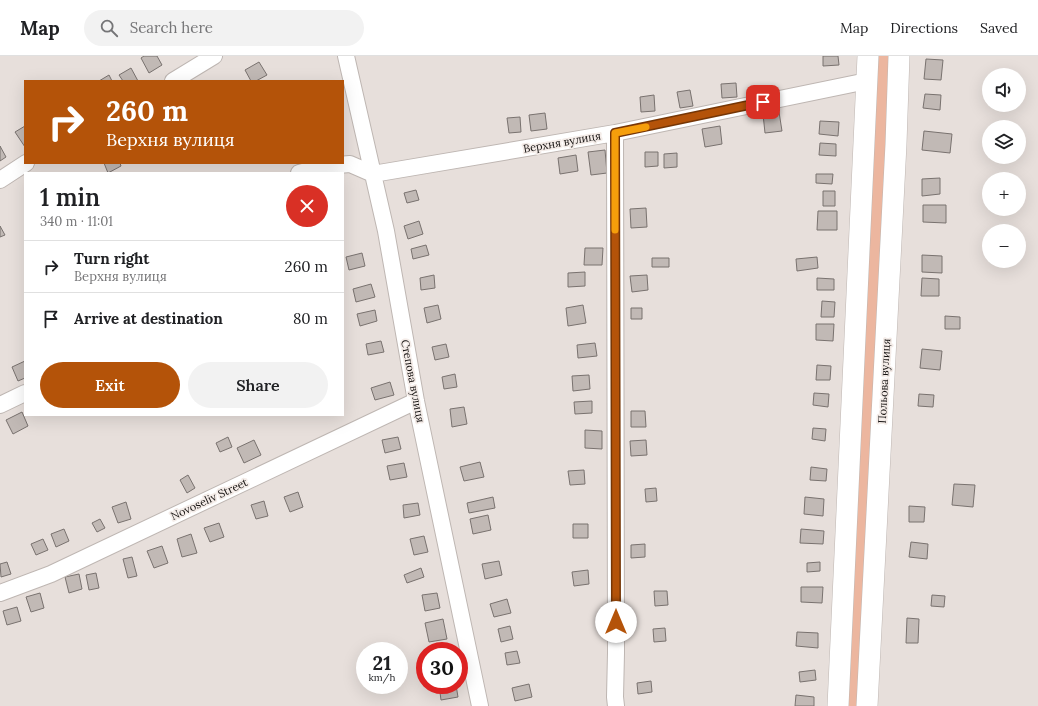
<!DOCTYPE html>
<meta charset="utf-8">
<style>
body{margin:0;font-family:Lora,serif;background:#f2f2f2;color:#202124;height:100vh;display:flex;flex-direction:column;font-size:15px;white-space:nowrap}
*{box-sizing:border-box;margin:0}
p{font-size:13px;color:#757577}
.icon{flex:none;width:22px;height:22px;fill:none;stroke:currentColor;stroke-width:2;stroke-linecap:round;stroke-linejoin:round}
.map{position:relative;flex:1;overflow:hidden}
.side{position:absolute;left:24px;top:116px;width:320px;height:244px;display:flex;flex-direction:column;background:#fff;border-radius:0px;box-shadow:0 4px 16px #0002}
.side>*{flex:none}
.top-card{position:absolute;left:24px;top:24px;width:320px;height:84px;border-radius:0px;box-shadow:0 4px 16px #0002;background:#b45309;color:#fff;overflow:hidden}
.buttons{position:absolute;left:982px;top:12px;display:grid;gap:8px}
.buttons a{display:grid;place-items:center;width:44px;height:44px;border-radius:50%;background:#fff;box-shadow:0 4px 16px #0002;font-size:20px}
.speed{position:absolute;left:356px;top:586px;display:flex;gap:8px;font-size:20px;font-weight:700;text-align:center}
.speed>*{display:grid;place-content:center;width:52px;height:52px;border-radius:50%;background:#fff;box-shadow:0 4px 16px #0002;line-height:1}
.speed small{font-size:10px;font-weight:400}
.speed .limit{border:6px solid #d22;background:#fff;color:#111}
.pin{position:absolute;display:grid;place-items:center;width:34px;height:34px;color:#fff;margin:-17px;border-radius:8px;box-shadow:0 2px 6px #0006}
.me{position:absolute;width:44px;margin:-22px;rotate:0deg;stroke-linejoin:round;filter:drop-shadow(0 0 3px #0008)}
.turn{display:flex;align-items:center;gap:14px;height:84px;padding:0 16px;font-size:18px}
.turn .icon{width:52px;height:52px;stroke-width:2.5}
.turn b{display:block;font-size:28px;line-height:34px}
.round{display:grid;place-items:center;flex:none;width:42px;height:42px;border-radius:21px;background:#f2f2f2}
.summary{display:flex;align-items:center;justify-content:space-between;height:68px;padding:0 16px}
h1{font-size:24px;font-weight:600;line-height:30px}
.cta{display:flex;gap:8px;margin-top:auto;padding:8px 16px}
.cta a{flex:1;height:46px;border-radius:24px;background:#b45309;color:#fff;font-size:16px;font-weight:600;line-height:46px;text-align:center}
.cta a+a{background:#f2f2f2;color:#202124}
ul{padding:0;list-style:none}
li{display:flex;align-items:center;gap:12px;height:52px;padding:0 16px;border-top:1px solid #e0e0e0}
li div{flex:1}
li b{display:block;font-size:15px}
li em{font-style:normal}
header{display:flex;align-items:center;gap:24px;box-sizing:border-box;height:56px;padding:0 20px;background:#fff;border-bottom:1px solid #e0e0e0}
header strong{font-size:19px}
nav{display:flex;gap:22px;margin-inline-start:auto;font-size:14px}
.search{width:280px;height:36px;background:#f2f2f2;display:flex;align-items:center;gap:10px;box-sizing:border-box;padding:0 14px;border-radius:22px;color:#757577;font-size:15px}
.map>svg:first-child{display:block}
.green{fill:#ecb69f}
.building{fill:#c1b9b5;stroke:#79726f}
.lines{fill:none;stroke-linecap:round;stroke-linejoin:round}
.minor-casing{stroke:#beb6b2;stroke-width:18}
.major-casing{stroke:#beb6b2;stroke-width:22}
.minor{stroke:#fff;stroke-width:16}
.major{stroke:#fff;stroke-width:21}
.route-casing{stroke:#753606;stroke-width:10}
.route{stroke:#b45309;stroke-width:7}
.slow{stroke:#f59e0b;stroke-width:7}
.labels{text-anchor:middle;stroke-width:3.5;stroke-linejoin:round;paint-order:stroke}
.street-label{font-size:11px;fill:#151211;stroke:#f4ece8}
</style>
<header>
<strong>Map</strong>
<div class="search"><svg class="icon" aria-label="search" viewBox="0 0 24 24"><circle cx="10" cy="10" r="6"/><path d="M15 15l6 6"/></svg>Search here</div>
<nav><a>Map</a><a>Directions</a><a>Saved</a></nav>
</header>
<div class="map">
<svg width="1038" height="650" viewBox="0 0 1038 650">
<rect width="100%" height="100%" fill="#e7dfdb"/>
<!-- green -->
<path class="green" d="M 873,0 L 893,0 L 860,650 L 844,650 Z"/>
<!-- building -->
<path class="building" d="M 144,0 L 157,0 L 162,9 L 149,17 L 141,2 Z
M 823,0 L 838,0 L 839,9 L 823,10 Z
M 926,3 L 943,4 L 941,24 L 924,23 Z
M 259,6 L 267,19 L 256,25 L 251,25 L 245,14 Z
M 131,12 L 138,25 L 123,25 L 119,19 Z
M 109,19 L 112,25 L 99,25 Z
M 736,27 L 737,41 L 722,42 L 721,28 Z
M 690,34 L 693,50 L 680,52 L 677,36 Z
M 925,38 L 941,39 L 940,54 L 923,52 Z
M 654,39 L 655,55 L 641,56 L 640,41 Z
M 779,56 L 782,75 L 765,77 L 763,58 Z
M 545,57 L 547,73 L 531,75 L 529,59 Z
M 520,61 L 521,76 L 509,77 L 507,62 Z
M 820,65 L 839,66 L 838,80 L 819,78 Z
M 25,70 L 25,91 L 15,76 Z
M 720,70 L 722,88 L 705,91 L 702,73 Z
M 924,75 L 952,78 L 950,97 L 922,94 Z
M 820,87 L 836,88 L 836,100 L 819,99 Z
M 0,90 L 6,101 L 0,105 Z
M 605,94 L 607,117 L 591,119 L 588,96 Z
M 645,96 L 658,96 L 658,110 L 645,111 Z
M 677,97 L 677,111 L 664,112 L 664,98 Z
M 576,99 L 578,115 L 560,118 L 558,102 Z
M 104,107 L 120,107 L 121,110 L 108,117 Z
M 816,118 L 833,118 L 832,128 L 816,127 Z
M 940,122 L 940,138 L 922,140 L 922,123 Z
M 416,134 L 419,144 L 407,147 L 404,137 Z
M 823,135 L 835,135 L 835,150 L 823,150 Z
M 923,149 L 946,149 L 946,167 L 923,166 Z
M 646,152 L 647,171 L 631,172 L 630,153 Z
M 818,155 L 837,155 L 837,174 L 817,174 Z
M 419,165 L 423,178 L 408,183 L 404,170 Z
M 0,170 L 5,179 L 0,181 Z
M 426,189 L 429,199 L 413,203 L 411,193 Z
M 585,192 L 603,192 L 602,209 L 584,209 Z
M 362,197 L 365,210 L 349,214 L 346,201 Z
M 922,199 L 942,200 L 942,217 L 922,216 Z
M 817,201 L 818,212 L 797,215 L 796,203 Z
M 652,202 L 669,202 L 669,211 L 652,211 Z
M 585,216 L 585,230 L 568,231 L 568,217 Z
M 434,219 L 435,232 L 421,234 L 420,222 Z
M 647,219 L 648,234 L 632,236 L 630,220 Z
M 817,222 L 834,223 L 834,234 L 817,234 Z
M 922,222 L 939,223 L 939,240 L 921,240 Z
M 371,228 L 375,241 L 356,246 L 353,233 Z
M 822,245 L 835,246 L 834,261 L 821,261 Z
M 438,249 L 441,263 L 427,267 L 424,252 Z
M 583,249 L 586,267 L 568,270 L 566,252 Z
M 631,252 L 642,252 L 642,263 L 631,263 Z
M 375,254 L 377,265 L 360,270 L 357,258 Z
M 945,260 L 960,261 L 960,273 L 945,273 Z
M 816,268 L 834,268 L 833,285 L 816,284 Z
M 381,285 L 384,296 L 368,299 L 366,288 Z
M 595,287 L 597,300 L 578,302 L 577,289 Z
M 446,288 L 449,301 L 435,304 L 432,291 Z
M 922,293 L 942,295 L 940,314 L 920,312 Z
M 25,305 L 25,322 L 18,325 L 12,311 Z
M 817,309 L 831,310 L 830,324 L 816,324 Z
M 455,318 L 457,331 L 444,333 L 442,321 Z
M 589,319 L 590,333 L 573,335 L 572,320 Z
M 390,326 L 394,339 L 375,344 L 371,332 Z
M 814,337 L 829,338 L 828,351 L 813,349 Z
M 919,338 L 934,339 L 933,351 L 918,350 Z
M 592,345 L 592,357 L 575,358 L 574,346 Z
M 464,351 L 467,368 L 452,371 L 450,353 Z
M 631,355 L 645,355 L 646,371 L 631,371 Z
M 22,356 L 28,370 L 13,378 L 6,364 Z
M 813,372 L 826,373 L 825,385 L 812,383 Z
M 585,374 L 602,375 L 602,393 L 585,392 Z
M 228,381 L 232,391 L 220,396 L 216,387 Z
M 398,381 L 401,393 L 385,397 L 382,384 Z
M 254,384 L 261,399 L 244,407 L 237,392 Z
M 646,384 L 647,399 L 631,400 L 630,385 Z
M 480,406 L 484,421 L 464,425 L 460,411 Z
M 404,407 L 407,421 L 390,424 L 387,410 Z
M 811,411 L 827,413 L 826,425 L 810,424 Z
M 584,414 L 585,428 L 570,429 L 568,415 Z
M 188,419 L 195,432 L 187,437 L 180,424 Z
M 954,428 L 975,429 L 973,451 L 952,449 Z
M 656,432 L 657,445 L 646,446 L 645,433 Z
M 298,436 L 303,451 L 290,456 L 284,441 Z
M 493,441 L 495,452 L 469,457 L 467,447 Z
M 805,441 L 824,443 L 823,460 L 804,458 Z
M 264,445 L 268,460 L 256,463 L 251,449 Z
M 126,446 L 131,463 L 118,467 L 112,451 Z
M 418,447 L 420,459 L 404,462 L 403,449 Z
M 909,450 L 925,451 L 924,466 L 909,466 Z
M 488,459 L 491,474 L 473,478 L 470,463 Z
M 100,463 L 105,472 L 97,476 L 92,467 Z
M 219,467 L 224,481 L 210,486 L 204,472 Z
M 573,468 L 588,468 L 588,482 L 573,482 Z
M 64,473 L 69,485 L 56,491 L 51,478 Z
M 801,473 L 824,475 L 823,488 L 800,487 Z
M 191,478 L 197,497 L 182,501 L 177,483 Z
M 424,480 L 428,496 L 414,499 L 410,483 Z
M 43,483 L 48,494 L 36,499 L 31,488 Z
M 911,486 L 928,488 L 927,503 L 909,501 Z
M 645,488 L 645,501 L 631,502 L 631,489 Z
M 162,490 L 168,507 L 154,512 L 147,495 Z
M 132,501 L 137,520 L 128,522 L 123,503 Z
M 499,505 L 502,519 L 485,523 L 482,508 Z
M 7,506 L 11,518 L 1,521 L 0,508 Z
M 820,506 L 820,515 L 807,516 L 807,507 Z
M 421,512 L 424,521 L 407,527 L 404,519 Z
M 588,514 L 589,528 L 574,530 L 572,516 Z
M 96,517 L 99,532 L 89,534 L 86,519 Z
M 79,518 L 82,533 L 69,537 L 65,521 Z
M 801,531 L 823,531 L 822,547 L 801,546 Z
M 654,535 L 667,535 L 668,549 L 655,550 Z
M 40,537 L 44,552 L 31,556 L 26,541 Z
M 437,537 L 440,552 L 425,555 L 422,539 Z
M 932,539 L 945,540 L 944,551 L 931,550 Z
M 507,543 L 511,557 L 494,561 L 490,548 Z
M 17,551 L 21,565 L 7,569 L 3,555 Z
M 907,562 L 919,563 L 918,587 L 906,587 Z
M 443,563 L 447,583 L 429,586 L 425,567 Z
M 510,570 L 513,583 L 501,586 L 498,573 Z
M 665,572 L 666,585 L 654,586 L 653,573 Z
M 797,576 L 818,577 L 818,592 L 796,590 Z
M 517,595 L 520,607 L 507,609 L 505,597 Z
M 815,614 L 816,624 L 800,626 L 799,616 Z
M 651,625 L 652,636 L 638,638 L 637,627 Z
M 529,628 L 532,641 L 515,645 L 512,632 Z
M 439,629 L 456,629 L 458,641 L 441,644 Z
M 796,639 L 814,641 L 814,650 L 795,650 Z"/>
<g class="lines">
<!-- minor casing -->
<g class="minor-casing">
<path id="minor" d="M 346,0 L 386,175 L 416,345 L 480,650
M 173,25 L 214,0
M 615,77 L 616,597 L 615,641 L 616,650
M 299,117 L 326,110 L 350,108 L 373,118 L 615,77 L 867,25
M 0,124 L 26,107
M 0,349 L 25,337
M 0,537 L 51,518 L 416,345"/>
</g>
<!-- major casing -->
<g class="major-casing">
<path id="major" d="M 838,650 L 868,0
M 867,650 L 896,88 L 899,0"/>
</g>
<!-- minor -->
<use href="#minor" class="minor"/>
<!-- major -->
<use href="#major" class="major"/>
</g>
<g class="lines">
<!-- route casing -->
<g class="route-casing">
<path id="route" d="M 616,566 L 615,77 L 763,46"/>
</g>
<!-- route -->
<use href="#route" class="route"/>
<!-- slow -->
<path class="slow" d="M 615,174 L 615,77 L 646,71"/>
</g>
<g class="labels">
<!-- street labels -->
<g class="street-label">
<text transform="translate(562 86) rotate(-10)" y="4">Верхня вулиця</text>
<text transform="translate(413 325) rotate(79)" y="4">Степова вулиця</text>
<text transform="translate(884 325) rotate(-87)" y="4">Польова вулиця</text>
<text transform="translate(209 443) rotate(-25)" y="4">Novoseliv Street</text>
</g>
</g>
</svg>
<div class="buttons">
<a><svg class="icon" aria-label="sound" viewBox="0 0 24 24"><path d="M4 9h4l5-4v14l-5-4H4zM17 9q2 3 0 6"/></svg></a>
<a><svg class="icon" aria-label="layers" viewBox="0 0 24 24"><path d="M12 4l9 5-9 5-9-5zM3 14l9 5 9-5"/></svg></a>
<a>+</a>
<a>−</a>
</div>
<div class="speed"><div>21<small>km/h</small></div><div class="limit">30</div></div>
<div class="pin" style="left:763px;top:46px;background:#d93025"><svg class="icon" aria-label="arrive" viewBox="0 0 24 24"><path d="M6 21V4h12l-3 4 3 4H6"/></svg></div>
<svg class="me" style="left:616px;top:566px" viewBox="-20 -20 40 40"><circle r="19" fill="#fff"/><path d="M0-13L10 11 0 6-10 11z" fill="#b45309"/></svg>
<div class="top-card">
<div class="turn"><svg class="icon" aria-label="right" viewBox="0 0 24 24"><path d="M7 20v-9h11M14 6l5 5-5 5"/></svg><div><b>260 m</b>Верхня вулиця</div></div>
</div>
<section class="side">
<div class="summary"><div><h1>1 min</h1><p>340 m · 11:01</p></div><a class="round" style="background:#d93025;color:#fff"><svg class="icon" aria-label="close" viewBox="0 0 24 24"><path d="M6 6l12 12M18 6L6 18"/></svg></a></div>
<ul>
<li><svg class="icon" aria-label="right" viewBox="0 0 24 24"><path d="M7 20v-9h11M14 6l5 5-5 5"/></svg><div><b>Turn right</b><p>Верхня вулиця</p></div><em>260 m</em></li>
<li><svg class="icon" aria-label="arrive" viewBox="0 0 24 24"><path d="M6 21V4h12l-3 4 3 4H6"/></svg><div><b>Arrive at destination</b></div><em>80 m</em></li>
</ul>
<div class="cta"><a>Exit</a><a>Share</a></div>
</section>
</div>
